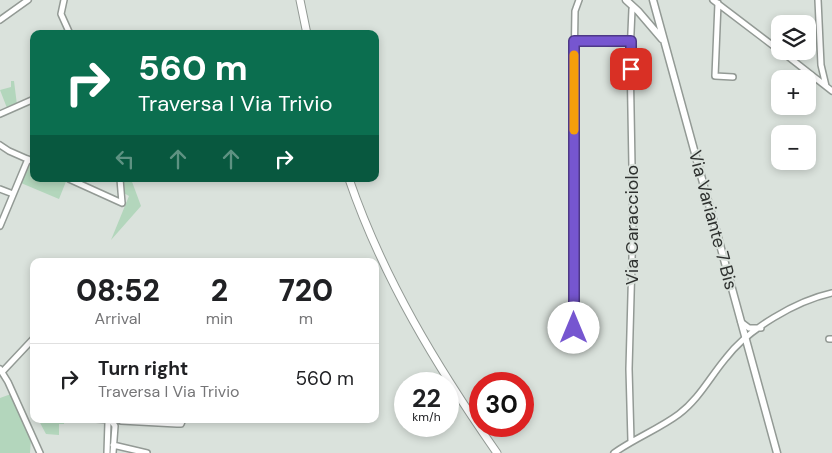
<!DOCTYPE html>
<meta charset="utf-8">
<style>
body{margin:0;font-family:"DM Sans",sans-serif;background:#f6f6f6;color:#202124;height:100vh;display:flex;flex-direction:column;font-size:19px;white-space:nowrap}
*{box-sizing:border-box;margin:0}
p{font-size:16px;color:#757577}
.icon{flex:none;width:28px;height:28px;fill:none;stroke:currentColor;stroke-width:2;stroke-linecap:round;stroke-linejoin:round}
.map{position:relative;flex:1;overflow:hidden}
.side{position:absolute;left:30px;top:258px;width:349px;height:165px;display:flex;flex-direction:column;background:#fff;border-radius:10px;box-shadow:0 2px 8px #0003}
.side>*{flex:none}
.guide{position:absolute;left:30px;top:30px;width:349px;height:152px;border-radius:10px;box-shadow:0 2px 8px #0003;background:#0b6e4f;color:#fff;overflow:hidden}
.controls{position:absolute;left:771px;top:15px;display:grid;gap:10px}
.controls a{display:grid;place-items:center;width:45px;height:45px;border-radius:10px;background:#fff;box-shadow:0 2px 8px #0003;font-size:25px}
.speed{position:absolute;left:394px;top:372px;display:flex;gap:10px;font-size:25px;font-weight:700;text-align:center}
.speed>*{display:grid;place-content:center;width:65px;height:65px;border-radius:50%;background:#fff;box-shadow:0 2px 8px #0003;line-height:1}
.speed small{font-size:12px;font-weight:400}
.speed .limit{border:8px solid #d22;background:#fff;color:#111}
.pin{position:absolute;display:grid;place-items:center;width:42px;height:42px;color:#fff;margin:-21px;border-radius:10px;box-shadow:0 2px 8px #0006}
.me{position:absolute;width:55px;margin:-28px;rotate:0deg;stroke-linejoin:round;filter:drop-shadow(0 0 4px #0008)}
.turn{display:flex;align-items:center;gap:18px;height:105px;padding:0 25px;font-size:22px}
.turn .icon{width:65px;height:65px;stroke-width:2.5}
.turn b{display:block;font-size:35px;line-height:42px}
.lanes{display:flex;align-items:center;height:48px;padding:0 25px;background:#0003;justify-content:center;gap:25px;direction:ltr}
.lanes .off{opacity:.35}
.eta{display:flex;justify-content:space-evenly;align-items:center;height:85px;text-align:center}
.eta b{font-size:30px;font-weight:800;line-height:35px}
ul{padding:0;list-style:none}
li{display:flex;align-items:center;gap:15px;height:70px;padding:0 25px;border-top:1px solid #e0e0e0}
li div{flex:1}
li b{display:block;font-size:19px}
li em{font-style:normal}
.map>svg:first-child{display:block}
.green{fill:#b3d6bc}
.lines{fill:none;stroke-linecap:round;stroke-linejoin:round}
.minor-casing{stroke:#939a95;stroke-width:8}
.major-casing{stroke:#939a95;stroke-width:9}
.highway-casing{stroke:#939a95;stroke-width:9}
.minor{stroke:#fff;stroke-width:5}
.major{stroke:#fff;stroke-width:6}
.highway{stroke:#fff;stroke-width:7}
.route-casing{stroke:#4d3887;stroke-width:12}
.route{stroke:#7656d0;stroke-width:9}
.slow{stroke:#f59e0b;stroke-width:9}
.labels{text-anchor:middle;stroke-width:4;stroke-linejoin:round;paint-order:stroke}
.street-label{font-size:18px;fill:#2e312f;stroke:#dae2dc}
</style>
<div class="map">
<svg width="832" height="453" viewBox="0 0 832 453">
<rect width="100%" height="100%" fill="#dae2dc"/>
<!-- green -->
<path class="green" d="M 11,81 L 14,81 L 17,105 L 7,108 L 0,90 L 11,87 Z
M 29,163 L 34,165 L 34,179 L 67,179 L 59,199 L 21,183 Z
M 122,179 L 131,179 L 141,206 L 111,240 L 129,196 L 122,192 Z
M 11,394 L 31,438 L 30,453 L 0,453 L 0,398 Z
M 38,419 L 64,419 L 64,424 L 59,424 L 59,435 L 46,434 Z"/>
<g class="lines">
<!-- minor casing -->
<g class="minor-casing">
<path id="minor" d="M 64,0 L 61,14 L 70,34
M 713,0 L 780,51
M 818,0 L 821,65 L 826,86
M 718,3 L 715,76 L 733,77
M 0,20 L 28,0
M 575,41 L 631,41
M 781,51 L 832,91
M 0,114 L 34,99
M 0,145 L 9,151 L 34,162
M 69,179 L 122,203
M 120,179 L 122,203
M 0,189 L 13,194
M 0,226 L 28,159
M 741,322 L 749,328 L 761,328
M 575,328 L 574,70 L 575,11 L 579,0
M 829,339 L 832,339
M 0,369 L 8,382 L 40,453
M 3,371 L 34,338
M 96,419 L 111,420
M 111,420 L 115,426 L 113,453
M 121,421 L 177,424 L 181,424 L 183,419
M 631,441 L 629,369 L 633,222 L 630,55 L 632,9
M 113,445 L 147,453
M 107,453 L 108,422 L 111,420
M 614,453 C 635,438 659,429 679,414 C 699,399 710,377 726,358 C 748,329 796,301 832,293"/>
</g>
<!-- major casing -->
<g class="major-casing">
<path id="major" d="M 626,0 L 638,11 L 662,39
M 653,0 L 777,453"/>
</g>
<!-- highway casing -->
<g class="highway-casing">
<path id="highway" d="M 300,0 L 307,34
M 349,179 C 383,278 437,367 497,453"/>
</g>
<!-- minor -->
<use href="#minor" class="minor"/>
<!-- major -->
<use href="#major" class="major"/>
<!-- highway -->
<use href="#highway" class="highway"/>
</g>
<g class="lines">
<!-- route casing -->
<g class="route-casing">
<path id="route" d="M 574,328 L 574,41 L 631,41 L 631,69"/>
</g>
<!-- route -->
<use href="#route" class="route"/>
<!-- slow -->
<path class="slow" d="M 574,130 L 574,55"/>
</g>
<g class="labels">
<!-- street labels -->
<g class="street-label">
<text transform="translate(713 220) rotate(75)" y="6">Via Variante 7 Bis</text>
<text transform="translate(632 225) rotate(-90)" y="6">Via Caracciolo</text>
</g>
</g>
</svg>
<div class="controls">
<a><svg class="icon" aria-label="layers" viewBox="0 0 24 24"><path d="M12 4l9 5-9 5-9-5zM3 14l9 5 9-5"/></svg></a>
<a>+</a>
<a>−</a>
</div>
<div class="speed"><div>22<small>km/h</small></div><div class="limit">30</div></div>
<div class="pin" style="left:631px;top:69px;background:#d93025"><svg class="icon" aria-label="arrive" viewBox="0 0 24 24"><path d="M6 21V4h12l-3 4 3 4H6"/></svg></div>
<svg class="me" style="left:574px;top:328px" viewBox="-20 -20 40 40"><circle r="19" fill="#fff"/><path d="M0-13L10 11 0 6-10 11z" fill="#7656d0"/></svg>
<div class="guide">
<div class="turn"><svg class="icon" aria-label="right" viewBox="0 0 24 24"><path d="M7 20v-9h11M14 6l5 5-5 5"/></svg><div><b>560 m</b>Traversa I Via Trivio</div></div>
<div class="lanes"><svg class="icon off" aria-label="left" viewBox="0 0 24 24"><path d="M17 20v-9H6M10 6l-5 5 5 5"/></svg><svg class="icon off" aria-label="ahead" viewBox="0 0 24 24"><path d="M12 20V5M6 11l6-6 6 6"/></svg><svg class="icon off" aria-label="ahead" viewBox="0 0 24 24"><path d="M12 20V5M6 11l6-6 6 6"/></svg><svg class="icon" aria-label="right" viewBox="0 0 24 24"><path d="M7 20v-9h11M14 6l5 5-5 5"/></svg></div>
</div>
<section class="side">
<div class="eta">
<div><b>08:52</b><p>Arrival</p></div>
<div><b>2</b><p>min</p></div>
<div><b>720</b><p>m</p></div>
</div>
<ul>
<li><svg class="icon" aria-label="right" viewBox="0 0 24 24"><path d="M7 20v-9h11M14 6l5 5-5 5"/></svg><div><b>Turn right</b><p>Traversa I Via Trivio</p></div><em>560 m</em></li>
</ul>
</section>
</div>
